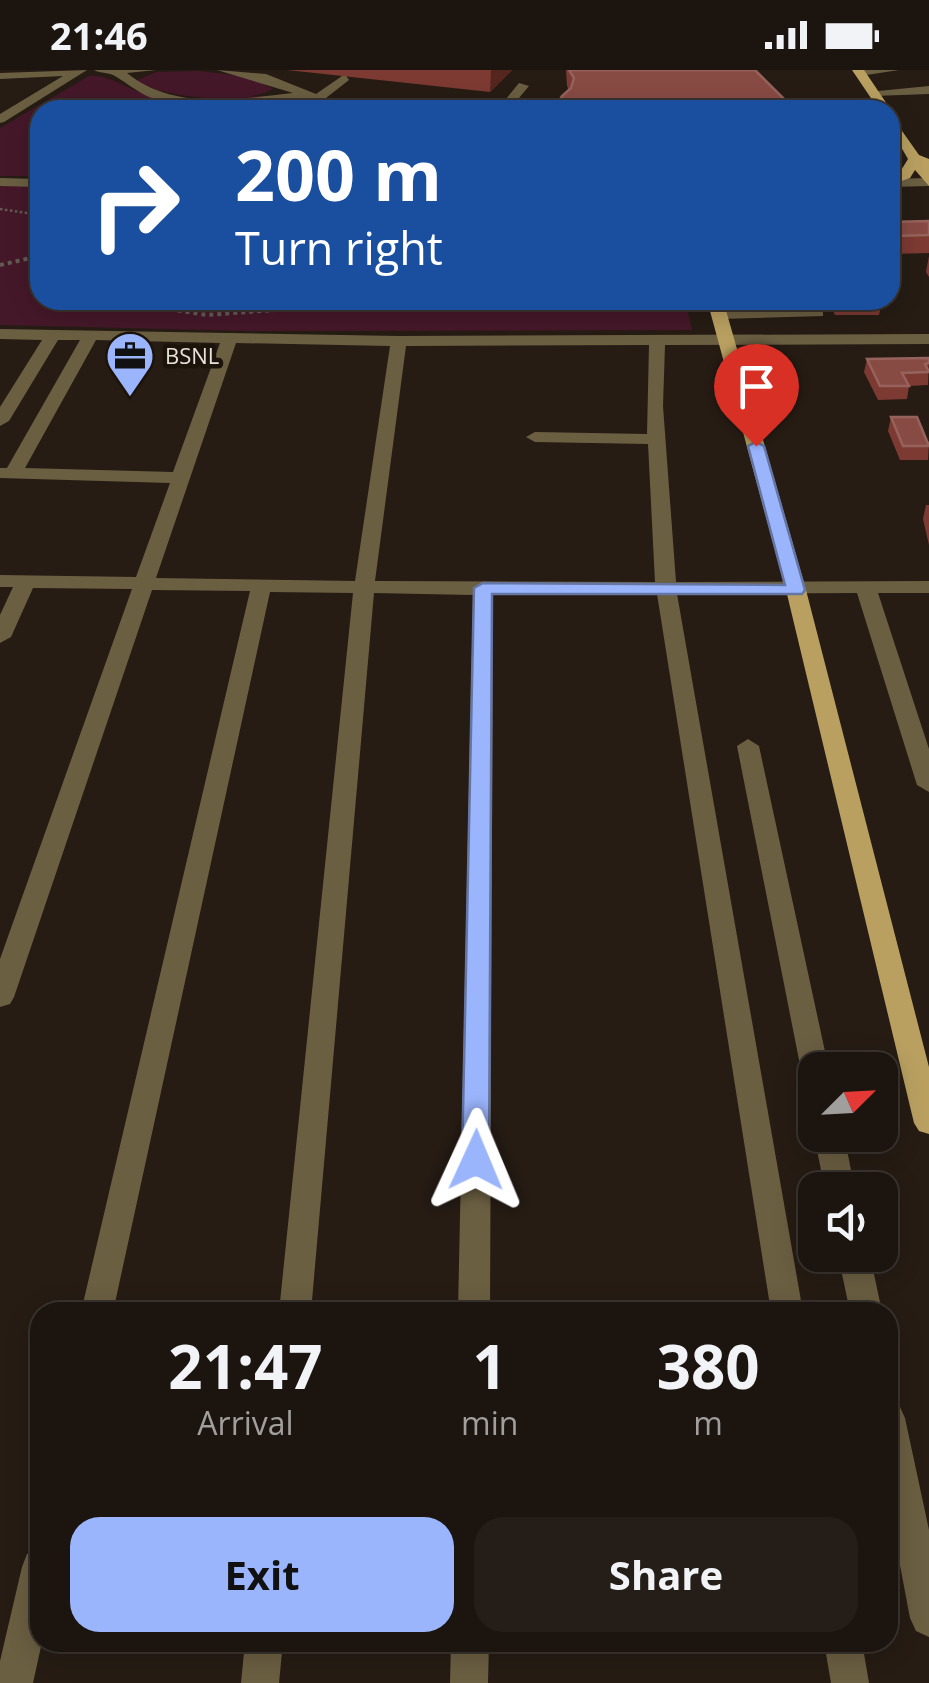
<!DOCTYPE html>
<style>
body{margin:0;font-family:"Open Sans",sans-serif;background:#251e18;color:#f1f3f6;height:100vh;display:flex;flex-direction:column;font-size:38px;white-space:nowrap}
*{box-sizing:border-box;margin:0}
p{font-size:32px;color:#a09f9e}
.icon{flex:none;width:55px;height:55px;fill:none;stroke:currentColor;stroke-width:2;stroke-linecap:round;stroke-linejoin:round}
.map{position:relative;flex:1;overflow:hidden}
.panel{position:absolute;left:30px;top:1232px;width:868px;height:350px;display:flex;flex-direction:column;background:#1c150f;border-radius:30px;box-shadow:0 5px 25px #0003,0 0 0 2px #3a342f}
.panel>*{flex:none}
.top-card{position:absolute;left:30px;top:30px;width:870px;height:210px;border-radius:30px;box-shadow:0 5px 25px #0003,0 0 0 2px #3a342f;background:#1a4fa0;color:#fff;overflow:hidden}
.needle{width:65px;rotate:66deg}
.buttons{position:absolute;left:798px;top:982px;display:grid;gap:20px}
.buttons a{display:grid;place-items:center;width:100px;height:100px;border-radius:20px;background:#1c150f;box-shadow:0 5px 25px #0003,0 0 0 2px #3a342f;font-size:50px}
.pin{position:absolute;display:grid;place-items:center;width:85px;height:85px;color:#fff;margin:-102px -42px;border-radius:50% 50% 50% 0;rotate:-45deg;box-shadow:0 0 10px #0007}
.pin .icon{rotate:45deg}
.me{position:absolute;width:110px;margin:-55px;rotate:1deg;stroke-linejoin:round;filter:drop-shadow(0 0 8px #0008)}
.turn{display:flex;align-items:center;gap:35px;height:210px;padding:0 40px;font-size:45px}
.turn .icon{width:130px;height:130px;stroke-width:2.5}
.turn b{display:block;font-size:70px;line-height:85px}
.eta{display:flex;justify-content:space-evenly;align-items:center;height:170px;text-align:center}
.eta b{font-size:60px;font-weight:700;line-height:70px}
.cta{display:flex;gap:20px;margin-top:auto;padding:20px 40px}
.cta a{flex:1;height:115px;border-radius:30px;background:#9bb5fd;color:#111;font-size:40px;font-weight:700;line-height:115px;text-align:center}
.cta a+a{background:#251e18;color:#f1f3f6}
.status{display:flex;justify-content:space-between;align-items:center;height:70px;padding:0 50px;background:#1c150f;direction:ltr}
.status svg{height:28px;fill:currentColor}
.map>svg:first-child{display:block}
.green{fill:#451829}
.lines{fill:none;stroke-linecap:round;stroke-linejoin:round}
.path-far1{stroke:#645b54;stroke-width:2.5;stroke-dasharray:2.5 2.5;stroke-linecap:butt}
.path{stroke:#645b54;stroke-width:4;stroke-dasharray:4 4;stroke-linecap:butt}
.minor{fill:#6b5f42;fill-rule:evenodd}
.major{fill:#b9a061;fill-rule:evenodd}
.wall{fill:#7c3a32}
.shaded-wall{fill:#55261e}
.building{fill:#884b44;stroke:#96635c;stroke-width:2.5}
.route{fill:#9bb5fd;stroke:#6576a4;stroke-width:2.5}
.labels{text-anchor:middle;stroke-width:9;stroke-linejoin:round;paint-order:stroke}
.far-poi-label{font-size:22px;fill:#e7e0db;stroke:#1c130b;text-anchor:start}
</style>
<div class="status"><b>21:46</b><svg viewBox="0 0 49 12"><path d="M0 12V9h3v3zM5 12V6h3v6zM10 12V3h3v9zM15 12V0h3v12zM26 1h20v11H26zM47 4h2v5h-2z"/></svg></div>
<div class="map">
<svg width="929" height="1613" viewBox="0 0 929 1613">
<rect width="100%" height="100%" fill="#261c14"/>
<!-- green -->
<path class="green" d="M 199,1 L 251,7 L 273,19 C 244,36 164,28 136,11 L 156,2 Z
M 89,6 C 113,4 136,26 161,29 C 206,35 267,18 309,31 L 298,40 L 40,40 L 40,106 L 0,106 L 0,58 Z
M 0,115 L 40,116 L 40,230 L 685,230 L 692,260 L 250,261 L 0,255 Z"/>
<g class="lines">
<!-- path-far1 -->
<path class="path-far1" d="M 0,139 L 40,145
M 24,190 L 40,186"/>
<!-- path -->
<path class="path" d="M 0,195 L 35,187
M 157,230 L 168,239 L 207,245 L 343,235 L 509,239 L 565,230"/>
<!-- minor -->
<path class="minor" d="M 87,0 L 4,52 L 0,53 L 0,44 L 63,6 L 0,9 L 0,3 Z
M 94,0 L 156,0 L 127,3 C 174,41 238,29 293,23 L 217,0 L 266,4 L 316,24 L 345,4 L 349,10 L 326,28 L 352,40 L 335,40 L 319,33 L 305,38 L 309,29 L 306,28 C 260,39 194,44 149,27 C 136,21 127,13 115,6 C 109,2 101,4 94,0 Z
M 858,0 L 899,0 L 860,6 L 854,3 Z
M 519,13 L 529,16 L 509,40 L 497,40 Z
M 929,16 L 929,24 L 874,26 L 868,22 Z
M 0,108 L 40,109 L 40,117 L 0,116 Z
M 929,108 L 929,116 L 890,117 L 890,109 Z
M 807,230 L 823,230 L 823,246 L 719,249 L 711,244 L 719,239 L 809,238 Z
M 0,259 L 399,266 L 929,264 L 929,274 L 665,275 L 663,336 L 676,512 L 929,511 L 929,523 L 878,523 L 929,679 L 929,722 L 917,715 L 857,523 L 677,524 L 803,1242 L 771,1242 L 657,524 L 493,525 L 490,1242 L 458,1242 L 473,525 L 374,523 L 311,1242 L 279,1242 L 353,523 L 270,522 L 113,1242 L 81,1242 L 250,521 L 152,520 L 14,927 L 10,934 L 0,937 L 0,889 L 132,519 L 33,518 L 11,567 L 0,573 L 0,545 L 13,517 L 0,517 L 0,505 L 136,507 L 170,413 L 0,408 L 0,398 L 7,398 L 80,270 L 58,270 L 9,351 L 0,356 L 0,337 L 42,270 L 0,269 ZM 96,270 L 220,273 L 173,402 L 25,398 ZM 236,273 L 390,276 L 355,511 L 156,508 ZM 649,275 L 647,364 L 535,362 L 526,367 L 535,372 L 648,374 L 655,512 L 375,511 L 406,276 Z
M 748,669 L 759,676 L 829,1000 L 815,1000 L 815,1011 L 805,1008 L 801,1000 L 737,676 Z
M 814,1065 L 844,1065 L 855,1120 L 825,1120 Z
M 838,1185 L 870,1185 L 882,1242 L 850,1242 Z
M 888,1332 L 900,1337 L 905,1348 L 929,1460 L 929,1567 L 916,1561 L 910,1548 L 888,1432 Z
M 40,1479 L 42,1572 L 33,1613 L 0,1613 L 0,1591 L 22,1497 L 27,1484 Z
M 245,1572 L 283,1572 L 279,1613 L 241,1613 Z
M 451,1572 L 489,1572 L 488,1613 L 450,1613 Z
M 824,1572 L 862,1572 L 869,1613 L 831,1613 Z"/>
<!-- major -->
<path class="major" d="M 852,0 L 864,0 L 891,40 L 890,42 L 879,40 Z
M 890,44 L 919,85 L 929,89 L 929,116 L 915,100 L 910,108 L 890,115 L 890,106 L 900,102 L 908,89 L 890,58 Z
M 707,230 L 723,230 L 806,520 L 929,997 L 929,1064 L 919,1061 L 914,1053 L 786,520 Z"/>
</g>
<!-- wall -->
<path class="wall" d="M 287,0 L 512,0 L 490,22 Z
M 566,0 L 755,0 L 569,20 L 567,16 Z
M 929,151 L 929,183 L 892,184 L 890,181 L 890,152 Z
M 929,186 L 929,207 L 926,202 Z
M 828,230 L 882,230 L 879,245 L 835,245 Z
M 929,288 L 928,315 L 909,316 L 907,329 L 878,330 L 864,302 L 867,289 Z
M 891,347 L 929,372 L 928,390 L 900,390 L 888,361 Z
M 926,435 L 929,435 L 929,475 L 923,449 Z"/>
<!-- shaded-wall -->
<path class="shaded-wall" d="M 491,0 L 512,0 L 490,22 Z"/>
<!-- building -->
<path class="building" d="M 569,0 L 755,0 L 789,34 L 798,40 L 554,40 L 562,26 L 571,18 L 574,8 Z
M 929,151 L 929,165 L 895,166 L 890,158 L 890,152 Z
M 929,288 L 929,293 L 925,294 L 929,302 L 902,303 L 909,316 L 880,316 L 867,289 Z
M 891,347 L 917,347 L 929,376 L 903,376 Z"/>
<!-- route -->
<path class="route" d="M 756,372 L 764,376 L 805,520 L 802,524 L 492,524 L 489,1090 L 476,1101 L 466,1098 L 462,1090 L 474,518 L 483,513 L 785,515 L 748,376 Z"/>
<!-- icons -->
<defs>
<g id="office-pin" transform="scale(2.5)"><path d="M0 17L-7.5 6A9.5 9.5 0 1 1 7.5 6Z" fill="#9bb5fd" stroke="#1c130b"/><path d="M-6-3h4V-5.5h4V-3h4V5H-6ZM-1-4.5V-3h2v-1.5ZM-6 0V1H6V0Z" fill="#111"/></g>
</defs>
<g fill-rule="evenodd">
<use href="#office-pin" x="130" y="286"/>
</g>
<g class="labels">
<!-- far-poi labels -->
<g class="far-poi-label">
<text x="165" y="294">BSNL</text>
</g>
</g>
</svg>
<div class="buttons">
<a><svg class="needle" viewBox="-14 -14 28 28"><path d="M0-13l5 13h-10z" fill="#e53935"/><path d="M0 13l5-13h-10z" fill="#a09f9e"/></svg></a>
<a><svg class="icon" aria-label="sound" viewBox="0 0 24 24"><path d="M4 9h4l5-4v14l-5-4H4zM17 9q2 3 0 6"/></svg></a>
</div>
<div class="pin" style="left:756px;top:376px;background:#d93025"><svg class="icon" aria-label="arrive" viewBox="0 0 24 24"><path d="M6 21V4h12l-3 4 3 4H6"/></svg></div>
<svg class="me" style="left:476px;top:1090px" viewBox="-20 -20 40 40"><path d="M0-17L14 15 0 8-14 15z" fill="#9bb5fd" stroke="#fff" stroke-width="4"/></svg>
<div class="top-card">
<div class="turn"><svg class="icon" aria-label="right" viewBox="0 0 24 24"><path d="M7 20v-9h11M14 6l5 5-5 5"/></svg><div><b>200 m</b>Turn right</div></div>
</div>
<section class="panel">
<div class="eta">
<div><b>21:47</b><p>Arrival</p></div>
<div><b>1</b><p>min</p></div>
<div><b>380</b><p>m</p></div>
</div>
<div class="cta"><a>Exit</a><a>Share</a></div>
</section>
</div>
